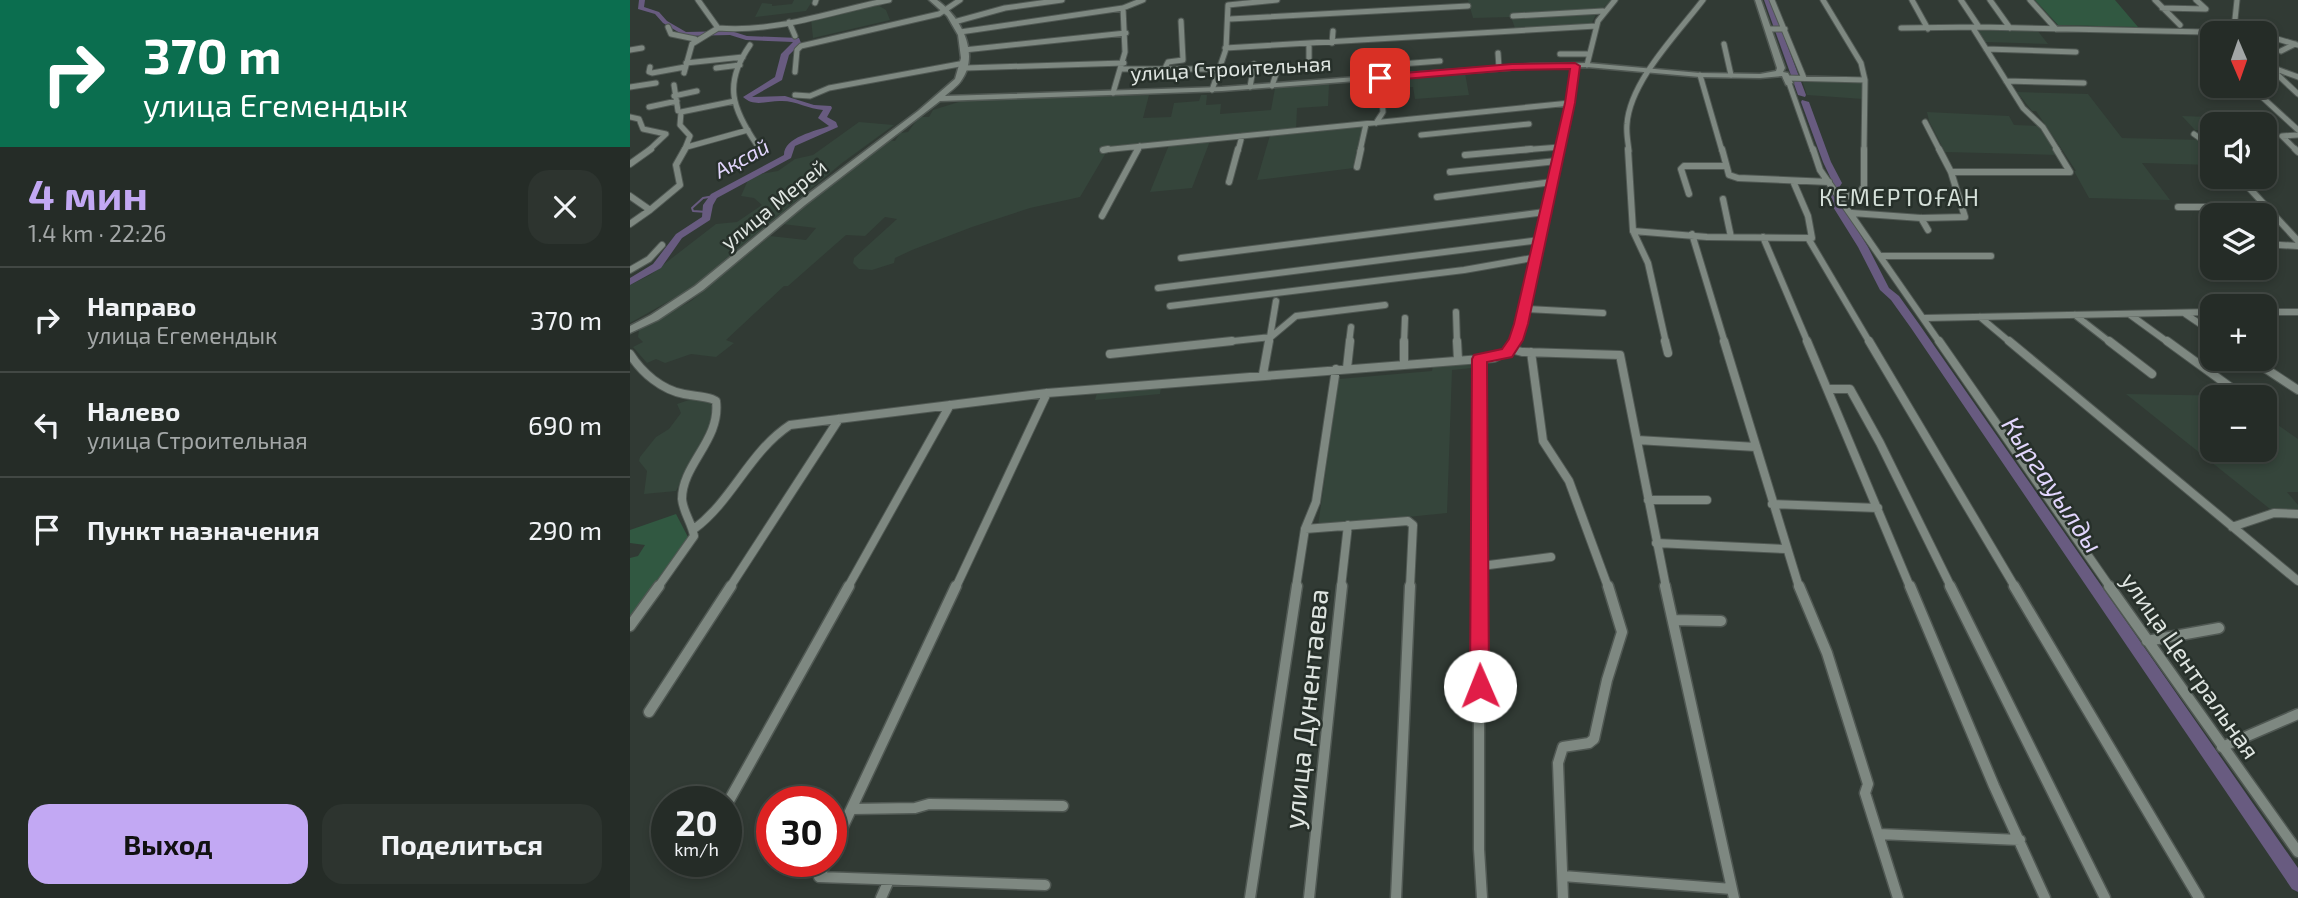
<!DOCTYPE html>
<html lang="ru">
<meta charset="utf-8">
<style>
body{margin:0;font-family:"Exo 2",sans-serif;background:#2d342f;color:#f1f3f6;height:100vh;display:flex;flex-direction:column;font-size:26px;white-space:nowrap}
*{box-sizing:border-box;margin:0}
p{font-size:23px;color:#a3a7a7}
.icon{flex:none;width:38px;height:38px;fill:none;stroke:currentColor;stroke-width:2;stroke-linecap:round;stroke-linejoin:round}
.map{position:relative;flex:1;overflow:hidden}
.panel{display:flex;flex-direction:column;background:#252c27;width:630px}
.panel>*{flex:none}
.guide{background:#0b6e4f;color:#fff;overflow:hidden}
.needle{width:46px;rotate:178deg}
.buttons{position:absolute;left:1570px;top:21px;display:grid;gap:14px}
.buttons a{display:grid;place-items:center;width:77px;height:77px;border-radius:14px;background:#252c27;box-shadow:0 4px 10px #0003,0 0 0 2px #424844;font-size:35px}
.speed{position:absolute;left:21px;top:786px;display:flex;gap:14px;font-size:35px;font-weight:700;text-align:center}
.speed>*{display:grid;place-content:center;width:91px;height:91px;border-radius:50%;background:#252c27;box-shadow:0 4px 10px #0003,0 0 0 2px #424844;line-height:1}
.speed small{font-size:18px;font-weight:400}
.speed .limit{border:10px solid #d22;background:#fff;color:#111}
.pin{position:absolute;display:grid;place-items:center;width:60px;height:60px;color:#fff;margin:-30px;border-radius:14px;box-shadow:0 4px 10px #0006}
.me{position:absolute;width:77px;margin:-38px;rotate:359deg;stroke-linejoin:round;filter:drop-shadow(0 0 5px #0008)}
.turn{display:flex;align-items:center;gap:24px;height:147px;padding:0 28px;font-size:32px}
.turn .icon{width:91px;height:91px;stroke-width:2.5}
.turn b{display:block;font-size:49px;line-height:60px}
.round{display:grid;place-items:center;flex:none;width:74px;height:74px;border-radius:21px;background:#2d342f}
.head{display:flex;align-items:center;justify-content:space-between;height:119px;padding:0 28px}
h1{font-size:42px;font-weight:700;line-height:52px;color:#c2a8f3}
.cta{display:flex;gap:14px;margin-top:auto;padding:14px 28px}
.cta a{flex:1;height:80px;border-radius:21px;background:#c2a8f3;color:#111;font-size:28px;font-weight:700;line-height:80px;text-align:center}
.cta a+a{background:#2d342f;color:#f1f3f6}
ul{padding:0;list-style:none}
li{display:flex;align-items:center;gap:21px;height:105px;padding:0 28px;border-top:2px solid #424844}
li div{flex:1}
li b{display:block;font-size:26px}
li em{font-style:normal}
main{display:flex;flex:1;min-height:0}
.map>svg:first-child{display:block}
.built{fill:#35453b}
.green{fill:#315841}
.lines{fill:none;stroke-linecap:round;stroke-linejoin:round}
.stream{stroke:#685b80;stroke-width:2}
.river{fill:#685b80;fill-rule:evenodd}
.street-far3-casing{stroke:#505853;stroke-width:7}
.street-far2-casing{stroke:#505853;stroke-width:8}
.street-far1-casing{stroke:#505853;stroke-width:10}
.street-casing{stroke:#505853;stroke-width:13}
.secondary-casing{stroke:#505853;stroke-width:3}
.street-far3{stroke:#7e8881;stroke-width:5}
.street-far2{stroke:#7e8881;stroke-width:6}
.street-far1{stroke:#7e8881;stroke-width:8}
.street{stroke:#7e8881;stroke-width:10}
.secondary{fill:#7e8881;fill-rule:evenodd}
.route{fill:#e11d48;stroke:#92132f;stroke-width:2}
.labels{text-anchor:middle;stroke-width:5;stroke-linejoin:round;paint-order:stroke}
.far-street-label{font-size:21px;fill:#dfe5e1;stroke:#27302a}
.far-water-label{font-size:21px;font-style:italic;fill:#e2d6fd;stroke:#27302a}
.far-quarter-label{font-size:23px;letter-spacing:2px;fill:#d5e0d9;stroke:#27302a}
.street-label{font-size:24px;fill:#dfe5e1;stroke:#27302a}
.water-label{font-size:26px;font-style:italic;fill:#e2d6fd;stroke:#27302a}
.near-street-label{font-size:28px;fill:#dfe5e1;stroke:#27302a}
</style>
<main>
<section class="panel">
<div class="guide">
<div class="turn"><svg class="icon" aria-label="right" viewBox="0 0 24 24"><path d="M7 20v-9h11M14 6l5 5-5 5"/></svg><div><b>370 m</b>улица Егемендык</div></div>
</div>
<div class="head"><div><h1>4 мин</h1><p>1.4 km · 22:26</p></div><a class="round"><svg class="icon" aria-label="close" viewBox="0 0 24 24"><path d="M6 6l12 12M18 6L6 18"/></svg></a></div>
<ul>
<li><svg class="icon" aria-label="right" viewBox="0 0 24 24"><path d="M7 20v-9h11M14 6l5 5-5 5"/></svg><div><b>Направо</b><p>улица Егемендык</p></div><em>370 m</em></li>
<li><svg class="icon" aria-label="left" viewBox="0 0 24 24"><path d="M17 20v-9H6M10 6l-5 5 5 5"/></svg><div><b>Налево</b><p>улица Строительная</p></div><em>690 m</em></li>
<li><svg class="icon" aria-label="arrive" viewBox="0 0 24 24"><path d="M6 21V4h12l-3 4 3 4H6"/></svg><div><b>Пункт назначения</b></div><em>290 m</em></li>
</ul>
<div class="cta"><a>Выход</a><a>Поделиться</a></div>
</section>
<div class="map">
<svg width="1668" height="898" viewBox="0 0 1668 898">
<rect width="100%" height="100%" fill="#313a34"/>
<!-- built -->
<path class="built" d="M 164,0 L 183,0 L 176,11 L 125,17 L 132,3 L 142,4 L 142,6 L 162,4 Z
M 838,0 L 982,0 L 966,14 L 961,25 L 886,31 L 881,17 L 843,18 Z
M 246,4 L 256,10 L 260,20 L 183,38 L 181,19 Z
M 1346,29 L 1407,30 L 1418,44 L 1355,42 Z
M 835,73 L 839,95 L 785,99 L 783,87 L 753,89 L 753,80 Z
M 1172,80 L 1232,83 L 1233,99 L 1177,95 Z
M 699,84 L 698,106 L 667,108 L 666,130 L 470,148 L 468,152 L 477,151 L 450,197 L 400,208 L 342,227 L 282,250 L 265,258 L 264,263 L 242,270 L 229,269 L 223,263 L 224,258 L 267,219 L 255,217 L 235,236 L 216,235 L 158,286 L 154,286 L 96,340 L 104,343 L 86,357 L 61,354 L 35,363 L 26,359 L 17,363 L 3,347 L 13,342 L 8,337 L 9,330 L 61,301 L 140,236 L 176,240 L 186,228 L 152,224 L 258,140 L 265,141 L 270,133 L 278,132 L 289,117 L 299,117 L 303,110 L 335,100 L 519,95 L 513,118 L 541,117 L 544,103 L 569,101 L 571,95 L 577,95 L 576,105 L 591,104 L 590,114 L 641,110 L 645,88 Z
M 1387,92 L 1458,94 L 1492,138 L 1573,140 L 1582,149 L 1582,165 L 1512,163 L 1540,200 L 1459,198 L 1444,171 L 1446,171 L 1429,145 L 1406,111 L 1402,111 Z
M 1297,112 L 1379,116 L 1384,125 L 1408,126 L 1428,155 L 1315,152 L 1299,121 Z
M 1552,116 L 1634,119 L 1647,131 L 1635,131 L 1634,124 L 1582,124 L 1582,130 L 1565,130 Z
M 229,122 L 264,125 L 212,163 L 57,291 L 0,323 L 0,285 L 20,275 L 86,224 L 107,222 L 132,205 L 124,198 L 111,196 L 118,180 L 125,175 L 148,171 L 165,159 L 183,155 Z
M 733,126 L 724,168 L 627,180 L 640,135 Z
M 580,141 L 562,188 L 520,192 L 539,145 Z
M 842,362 L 842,368 L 822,370 L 817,513 L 688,526 L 709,379 L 802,371 L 803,365 Z
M 531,387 L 530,394 L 465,400 L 467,393 Z
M 1496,394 L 1607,396 L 1582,397 L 1582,450 L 1634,450 L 1635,416 L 1668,439 L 1668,492 L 1657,492 L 1668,505 L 1668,510 L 1640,509 Z
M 65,398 L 81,403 L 83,410 L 79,427 L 46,491 L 14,494 L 17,471 L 9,461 L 10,457 L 26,437 L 39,429 L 51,413 L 47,404 Z"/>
<!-- green -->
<path class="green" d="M 1405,0 L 1485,0 L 1508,27 L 1428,25 Z
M 46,514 L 58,537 L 0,619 L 0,558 L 8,556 L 15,545 L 0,543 L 0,530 Z"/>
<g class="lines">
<!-- stream -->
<path class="stream" d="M 77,212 L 63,211 L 62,208 L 73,198 L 84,196"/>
<!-- river -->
<path class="river" d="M 9,0 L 15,0 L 14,7 L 29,12 L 37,21 L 56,32 L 101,31 L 117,36 L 169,38 L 171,43 L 159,55 L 152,80 L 122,97 L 155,96 L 184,105 L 201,106 L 202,108 L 197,117 L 206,122 L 208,127 L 165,146 L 161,158 L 87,198 L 83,205 L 80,220 L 52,238 L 31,268 L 0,285 L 0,278 L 23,264 L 46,234 L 72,217 L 73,205 L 81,194 L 154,155 C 154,137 186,131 199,126 L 188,118 L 193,110 C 179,109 166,101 152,101 C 138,100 125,108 113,97 L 145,77 L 151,54 L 163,42 L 116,40 L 100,35 L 55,36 L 33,23 L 25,14 L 8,9 Z
M 1134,0 L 1140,0 L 1176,95 L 1175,97 L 1168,95 Z
M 1172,100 L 1179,102 L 1201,162 L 1212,183 L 1205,194 L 1238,247 L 1259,288 L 1269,296 L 1289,324 L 1668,868 L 1668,892 L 1662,889 L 1281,328 L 1261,300 L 1250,290 L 1228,247 L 1195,194 L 1203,183 L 1193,162 L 1171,102 Z"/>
<!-- street-far3 casing -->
<g class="street-far3-casing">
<path id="street-far3" d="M 68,0 L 88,28 C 147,33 202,11 259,0
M 1142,0 L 1174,78
M 1193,0 L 1231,63 L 1235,80 L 1234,151
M 1282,0 L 1298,29
M 1331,0 L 1349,27
M 1360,0 L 1380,28
M 1400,0 L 1426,29
M 1525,0 L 1550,25
M 1607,0 L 1604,29 L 1607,33
M 185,3 L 186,0
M 1532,8 L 1576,9 L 1566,0
M 883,16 L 973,11
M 600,19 L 838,6
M 159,22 L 165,36
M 324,22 L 375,8 L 432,0
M 38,27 L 41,34 L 65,39
M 1271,28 L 1349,27 L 1621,33
M 1343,28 L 1393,108 L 1413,127 L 1428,151
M 1138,29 L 1155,29
M 330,32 L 493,8 L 513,0
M 1575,32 L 1582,46
M 1634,35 L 1668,45
M 702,43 L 703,31
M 679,44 L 679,58
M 1094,44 L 1101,75
M 120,45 C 93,84 102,108 127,145
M 595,48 L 966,26
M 1356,49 L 1446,52
M 0,50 L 12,48
M 334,50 L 496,33
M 1651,51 L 1665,44
M 868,53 L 869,68
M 930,54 L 959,54
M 1634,62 L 1668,94
M 56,63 L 113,57
M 957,65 L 968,21 L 985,0
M 20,67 L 19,72 L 22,73 L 55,67
M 1641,67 L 1668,77
M 86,68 L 110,65
M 335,68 L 494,63
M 492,69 L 591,69
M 534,70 L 538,62 L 553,60 L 551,21
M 165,72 L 167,50 L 171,46 L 309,14 L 330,0
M 54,73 L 62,44 L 88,28
M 1070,75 L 1092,151
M 770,76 L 771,64 L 810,61
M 1156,78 L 1235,80
M 1376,81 L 1454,83
M 1159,83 L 1183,151
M 44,85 L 48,111 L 51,112 L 50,125 L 60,136 L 54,151
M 642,86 L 647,71
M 1620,86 L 1668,130
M 0,87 L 26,83
M 620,87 L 624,64
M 582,90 L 596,49 L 598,5 L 647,0
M 483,93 L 495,52 L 493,8
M 165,95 L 180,96 L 199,88 L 335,63
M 44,96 L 67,91
M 19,107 L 47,101
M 51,112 L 105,101
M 0,117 L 9,119 L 13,129 L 36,134 L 18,151
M 1295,122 L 1310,151
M 746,123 L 753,112 L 750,78
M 1564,134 L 1582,147
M 791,135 L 899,124
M 57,147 L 118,130
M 473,150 L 940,103
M 507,151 L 510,146
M 608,151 L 612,136
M 730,151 L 736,124
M 880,151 L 930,147
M 930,151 L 945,66
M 999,151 C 998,142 996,133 997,124 C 1000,81 1048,33 1073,0
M 1667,151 L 1652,136 L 1668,135"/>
</g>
<!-- street-far2 casing -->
<g class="street-far2-casing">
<path id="street-far2" d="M 998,149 L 1003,231 L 1018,263 L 1036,343
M 1092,149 L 1099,175 L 1108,178 L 1199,182
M 1183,149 L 1190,170 L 1310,343
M 1665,149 L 1668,152
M 473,150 L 478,149
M 835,155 L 901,149
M 0,164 L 21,149
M 727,167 L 731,149
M 820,172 L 927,161
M 1321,172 L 1440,172 L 1426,149
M 1609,177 L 1668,241
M 599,182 L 608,149
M 1059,194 L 1051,169 L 1054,166 L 1096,166
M 0,196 L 20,210 L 0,224
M 807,197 L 922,182
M 1211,197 L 1229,194 L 1234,186 L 1234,149
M 1093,199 L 1101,237
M 1548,207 L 1637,207
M 20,210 L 50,185 L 46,165 L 55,149
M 1222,213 L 1291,218 L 1335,217 L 1321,172 L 1309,149
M 472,216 L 508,149
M 1291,218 L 1298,230
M 1003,231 L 1077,237 L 1182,238 L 1178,216 L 1163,181
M 1062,234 L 1095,343
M 1133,237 L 1178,343
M 1178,238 L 1240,343
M 1579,243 L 1582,243
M 1634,244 L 1668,246
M 1250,256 L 1361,256
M 551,258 L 915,212
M 0,270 L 19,259 L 32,245
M 528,288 L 910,240
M 540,306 L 834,270 L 908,257
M 897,309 L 973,313
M 826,312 L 827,343
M 1634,312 L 1668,312
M 1554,313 L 1582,332
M 1499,314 L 1539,343
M 1445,315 L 1481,343
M 1350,317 L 1381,343
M 1295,318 L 1582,312
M 585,343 L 641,337 L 666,316 L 755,305
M 639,343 L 646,301
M 719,343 L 721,327
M 774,343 L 775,318
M 884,343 L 897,309 L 930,149"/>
</g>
<!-- street-far1 casing -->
<g class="street-far1-casing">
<path id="street-far1" d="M 827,341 L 828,360
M 1035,341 L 1038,353
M 1094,341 L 1169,587
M 1177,341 L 1280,587
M 1239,341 L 1385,587
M 1309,341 L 1480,587
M 1379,341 L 1668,581
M 1479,341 L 1522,374
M 1537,341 L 1614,397
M 881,349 L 892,352 L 990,355 L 1036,587
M 901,352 L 913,441 L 939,481 L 978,587
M 0,354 C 12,373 32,390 54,394 C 64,396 73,396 82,399 L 86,401 C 91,440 52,464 52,499 C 53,512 62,523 64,536 L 28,587
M 480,354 L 602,341
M 849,359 L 849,587
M 1621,359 L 1668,390
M 774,364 L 774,341
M 717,368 L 720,341
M 633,374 L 639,341
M 1198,389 L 1220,389 L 1250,443 L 1321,587
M 1007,440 L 1126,447
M 1018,500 L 1077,500
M 1142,504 L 1248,508
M 1602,527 L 1644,513 L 1668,514
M 64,529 C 103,500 119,452 160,425 L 417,393 L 864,358 L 878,351 L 885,341
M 675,529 L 778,521 L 783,525 L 780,587
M 1026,543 L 1156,549
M 851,566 L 921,557
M 100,587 L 209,419
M 218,587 L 320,405
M 326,587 L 417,393
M 666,587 L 675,529 L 686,502 L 706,369
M 711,587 L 718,525"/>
</g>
<!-- street casing -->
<g class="street-casing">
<path id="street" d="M 849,586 L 849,849 L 852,898
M 1035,586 L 1104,898
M 1169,586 L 1197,653 L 1238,784 L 1235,793 L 1268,898
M 1280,586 L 1364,786 L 1415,898
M 1320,586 L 1475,898
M 1384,586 L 1569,898
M 1479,586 L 1668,852
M 1043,620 L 1091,621
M 0,626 L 29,586
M 1517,641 L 1589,628
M 19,712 L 101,586
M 1592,747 L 1668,714
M 96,806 L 219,586
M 222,809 L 285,808 L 299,804 L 433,806
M 1248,834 L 1390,840
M 201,852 L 326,586
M 197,861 L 189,877 L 415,885
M 933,876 L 1102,889
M 251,898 L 259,880
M 620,898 L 667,586
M 679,898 L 712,586
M 766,898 L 780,586
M 933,898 L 928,763 L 933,747 L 959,743 L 964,739 L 977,680 L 992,632 L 978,586"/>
</g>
<!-- secondary casing -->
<g class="secondary-casing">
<path id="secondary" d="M 299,0 L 307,0 C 330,16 351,54 331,81 C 327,87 320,91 315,96 L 592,87 L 901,64 L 957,63 L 1070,73 L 1130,74 L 1146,71 L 1147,68 L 1125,0 L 1131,0 L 1155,68 L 1153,72 L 1158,73 L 1163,83 L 1156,85 L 1152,76 L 1130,78 L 1070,77 L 957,67 L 901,68 L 592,91 L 310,101 L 175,205 L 73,290 L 28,320 L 0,333 L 0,326 L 21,315 L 65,286 L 169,201 L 288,111 L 325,79 L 331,58 L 328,35 L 317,16 Z"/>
</g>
<!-- street-far3 -->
<use href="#street-far3" class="street-far3"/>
<!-- street-far2 -->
<use href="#street-far2" class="street-far2"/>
<!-- street-far1 -->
<use href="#street-far1" class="street-far1"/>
<!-- street -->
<use href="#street" class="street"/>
<!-- secondary -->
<use href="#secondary" class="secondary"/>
</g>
<!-- route -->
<path class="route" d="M 945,63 L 950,66 L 945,103 L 898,324 L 893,340 L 882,357 L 857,362 L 859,686 L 857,693 L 850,695 L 843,693 L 840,686 L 842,359 L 844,355 L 872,349 L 879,339 L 884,324 L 935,103 L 940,69 L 882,70 L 750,81 L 745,78 L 750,75 L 882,64 Z"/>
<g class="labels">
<!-- far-street labels -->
<g class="far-street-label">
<text transform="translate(601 69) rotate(-3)" y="7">улица Строительная</text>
<text transform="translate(144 205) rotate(-39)" y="7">улица Мерей</text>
</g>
<!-- far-water labels -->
<g class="far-water-label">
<text transform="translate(112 159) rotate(-28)" y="7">Ақсай</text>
</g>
<!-- far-quarter labels -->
<g class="far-quarter-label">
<text x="1270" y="206">КЕМЕРТОҒАН</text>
</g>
<!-- street labels -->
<g class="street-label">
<text transform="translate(1560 666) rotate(55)" y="8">улица Центральная</text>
</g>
<!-- water labels -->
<g class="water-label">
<text transform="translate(1422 485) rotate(56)" y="9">Кыргауылды</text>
</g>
<!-- near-street labels -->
<g class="near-street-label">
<text transform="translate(676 709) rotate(-84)" y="10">улица Дунентаева</text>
</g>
</g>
</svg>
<div class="buttons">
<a><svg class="needle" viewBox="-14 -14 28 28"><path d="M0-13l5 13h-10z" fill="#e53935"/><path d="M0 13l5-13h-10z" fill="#a3a7a7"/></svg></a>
<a><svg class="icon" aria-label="sound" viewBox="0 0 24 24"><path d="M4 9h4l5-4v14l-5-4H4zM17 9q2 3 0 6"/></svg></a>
<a><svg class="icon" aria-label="layers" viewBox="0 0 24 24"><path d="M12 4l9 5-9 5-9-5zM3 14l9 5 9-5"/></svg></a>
<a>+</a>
<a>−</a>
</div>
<div class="speed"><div>20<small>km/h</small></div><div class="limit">30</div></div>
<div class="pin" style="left:750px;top:78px;background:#d93025"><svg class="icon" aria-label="arrive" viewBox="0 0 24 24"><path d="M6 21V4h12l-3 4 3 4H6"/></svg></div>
<svg class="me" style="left:850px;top:686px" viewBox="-20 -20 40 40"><circle r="19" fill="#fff"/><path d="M0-13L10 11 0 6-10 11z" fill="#e11d48"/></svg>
</div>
</main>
